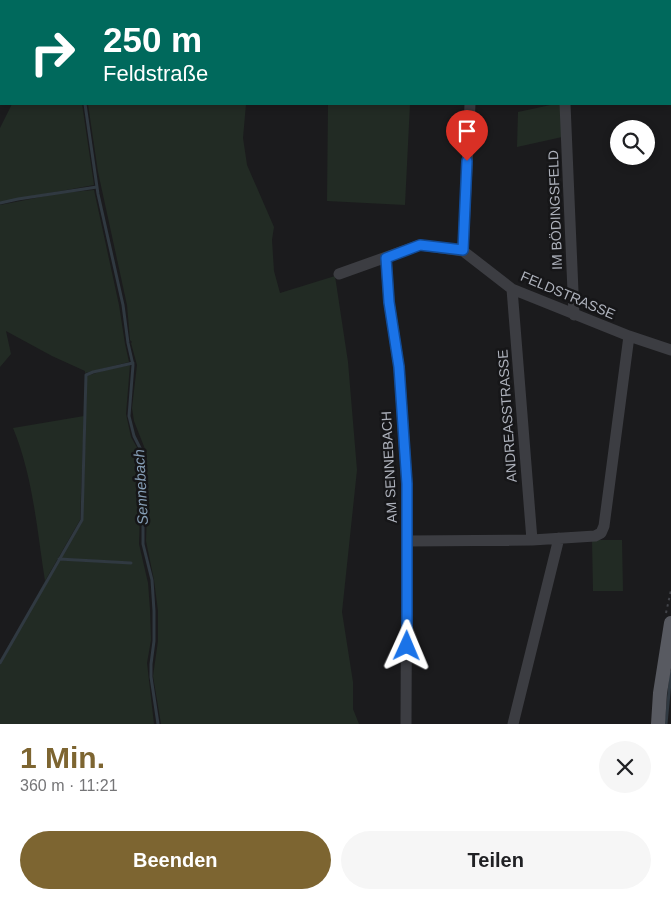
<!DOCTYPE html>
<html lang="de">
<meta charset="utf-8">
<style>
body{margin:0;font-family:Arial,sans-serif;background:#f6f6f6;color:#202124;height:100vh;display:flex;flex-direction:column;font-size:19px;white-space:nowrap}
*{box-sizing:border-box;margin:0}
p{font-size:16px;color:#757577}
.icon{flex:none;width:28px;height:28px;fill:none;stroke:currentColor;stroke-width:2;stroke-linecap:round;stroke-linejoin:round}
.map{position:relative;height:724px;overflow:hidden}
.details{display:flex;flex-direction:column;background:#fff;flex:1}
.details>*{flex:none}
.banner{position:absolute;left:0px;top:0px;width:671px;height:105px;box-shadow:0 2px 8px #0003;background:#00695c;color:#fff;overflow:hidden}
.fabs{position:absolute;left:610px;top:120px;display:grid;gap:10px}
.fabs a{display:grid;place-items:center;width:45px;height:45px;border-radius:50%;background:#fff;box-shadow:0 2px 8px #0003;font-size:25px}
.pin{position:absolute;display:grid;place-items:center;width:42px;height:42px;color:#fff;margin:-51px -21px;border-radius:50% 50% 50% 0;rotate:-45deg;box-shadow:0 0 5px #0007}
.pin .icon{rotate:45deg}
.me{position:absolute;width:55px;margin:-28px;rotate:1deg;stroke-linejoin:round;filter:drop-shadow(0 0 4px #0008)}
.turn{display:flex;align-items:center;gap:18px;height:105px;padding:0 20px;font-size:22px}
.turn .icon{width:65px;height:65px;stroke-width:2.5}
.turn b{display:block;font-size:35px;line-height:42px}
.round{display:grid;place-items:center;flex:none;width:52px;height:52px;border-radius:26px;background:#f6f6f6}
.summary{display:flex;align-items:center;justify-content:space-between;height:85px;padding:0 20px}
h1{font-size:30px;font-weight:600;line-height:38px;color:#7d6531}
.primary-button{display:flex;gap:10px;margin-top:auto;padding:10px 20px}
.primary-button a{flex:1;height:58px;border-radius:30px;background:#7d6531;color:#fff;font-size:20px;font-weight:600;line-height:58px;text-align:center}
.primary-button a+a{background:#f6f6f6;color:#202124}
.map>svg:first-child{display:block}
.green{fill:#222b24}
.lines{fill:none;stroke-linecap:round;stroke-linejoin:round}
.stream{stroke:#303941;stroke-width:3}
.path{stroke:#424449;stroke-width:2;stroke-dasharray:2.5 4;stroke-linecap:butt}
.minor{stroke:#3c3d42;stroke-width:11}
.major{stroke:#585a61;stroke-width:14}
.route-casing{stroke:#114b97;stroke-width:12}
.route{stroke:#1a73e8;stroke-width:9}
.labels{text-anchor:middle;stroke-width:5;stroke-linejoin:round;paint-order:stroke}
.street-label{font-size:14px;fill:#aeb2bc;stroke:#161618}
.water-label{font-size:15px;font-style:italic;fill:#869eb6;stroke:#161618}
</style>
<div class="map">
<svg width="671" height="724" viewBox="0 0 671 724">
<rect width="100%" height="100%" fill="#1b1b1d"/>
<!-- green -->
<path class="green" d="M 75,0 L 307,0 L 75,1 Z
M 12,104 L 82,104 L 94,185 L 0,202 L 0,128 Z
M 88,104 L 246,104 L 243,138 L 247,165 L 274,227 L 272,240 L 274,271 L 280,293 L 335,276 L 348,362 L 357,470 L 342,612 L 353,682 L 353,709 L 359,724 L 161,724 L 153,676 L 158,641 L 158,611 L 154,580 L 146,541 L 147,514 L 144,485 L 145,449 L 134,421 L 132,408 L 137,365 L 131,343 L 132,342 L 130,340 L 127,305 L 98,172 Z
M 328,104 L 410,104 L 405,205 L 327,201 Z
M 555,104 L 561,104 L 562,137 L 517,147 L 518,112 Z
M 94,190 L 119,305 L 125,344 L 129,362 L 85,373 L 85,371 L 52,356 L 6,331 L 11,354 L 0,367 L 0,205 L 61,193 Z
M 130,365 L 126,414 L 131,437 L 139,451 L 136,495 L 140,515 L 139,544 L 148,583 L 150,610 L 151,640 L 147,663 L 154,724 L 0,724 L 0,665 L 59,560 L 132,564 L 131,562 L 60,558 L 83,521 L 87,376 L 105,370 Z
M 84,416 L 80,520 L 45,581 C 37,530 33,476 13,428 Z
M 592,540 L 622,540 L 623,591 L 593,591 Z"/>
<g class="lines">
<!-- stream -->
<path class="stream" d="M 72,0 L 72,1
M 85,104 L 98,194 L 123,305 L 128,343 L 133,365 L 129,416 L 134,436 L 141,450 L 140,496 L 143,514 L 143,544 L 152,580 L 154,611 L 154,641 L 151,664 L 151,677 L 158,724
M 0,203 L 18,199 L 97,187
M 59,559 L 131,563
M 0,663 L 82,520 L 86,375 L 93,372 L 133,363
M 666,724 L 671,672"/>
<!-- path -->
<path class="path" d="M 666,613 L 671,590"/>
<!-- minor -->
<path class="minor" d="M 474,1 L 474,0
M 568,1 L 568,0
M 470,104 L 463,251 L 512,289 L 629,336 L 671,350
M 565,104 L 574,315
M 386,259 L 389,302 L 399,367 L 407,484 L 406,724
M 339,274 L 420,245 L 463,251
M 512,289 L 532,540
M 407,541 L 532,540 L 595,536 L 601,533 L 604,526 L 629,336
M 513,724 L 559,538"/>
<!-- major -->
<path class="major" d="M 658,724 L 660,693 L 671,623"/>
</g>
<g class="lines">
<!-- route casing -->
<g class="route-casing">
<path id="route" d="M 407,646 L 407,484 L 399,367 L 389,302 L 386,258 L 420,245 L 463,250 L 467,161"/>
</g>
<!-- route -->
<use href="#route" class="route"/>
</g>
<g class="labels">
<!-- street labels -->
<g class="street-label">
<text transform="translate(555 210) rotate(-92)" y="5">IM BÖDINGSFELD</text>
<text transform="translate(568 295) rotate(23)" y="5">FELDSTRASSE</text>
<text transform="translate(507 416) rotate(-94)" y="5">ANDREASSTRASSE</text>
<text transform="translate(389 467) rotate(-93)" y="5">AM SENNEBACH</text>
</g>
<!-- water labels -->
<g class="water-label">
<text transform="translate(141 487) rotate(-93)" y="5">Sennebach</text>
</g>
</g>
</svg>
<div class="fabs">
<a><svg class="icon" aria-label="search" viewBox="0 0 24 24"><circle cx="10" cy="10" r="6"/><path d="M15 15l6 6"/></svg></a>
</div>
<div class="pin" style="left:467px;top:161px;background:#d93025"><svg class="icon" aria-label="arrive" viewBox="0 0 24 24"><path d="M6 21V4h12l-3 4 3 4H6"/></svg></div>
<svg class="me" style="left:407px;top:646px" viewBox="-20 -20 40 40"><path d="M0-17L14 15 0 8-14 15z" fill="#1a73e8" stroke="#fff" stroke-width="4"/></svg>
<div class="banner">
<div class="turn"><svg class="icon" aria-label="right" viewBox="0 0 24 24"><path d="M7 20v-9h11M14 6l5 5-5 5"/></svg><div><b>250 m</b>Feldstraße</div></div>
</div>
</div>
<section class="details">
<div class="summary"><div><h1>1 Min.</h1><p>360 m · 11:21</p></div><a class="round"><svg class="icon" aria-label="close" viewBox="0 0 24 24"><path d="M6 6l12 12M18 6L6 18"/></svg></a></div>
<div class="primary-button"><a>Beenden</a><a>Teilen</a></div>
</section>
